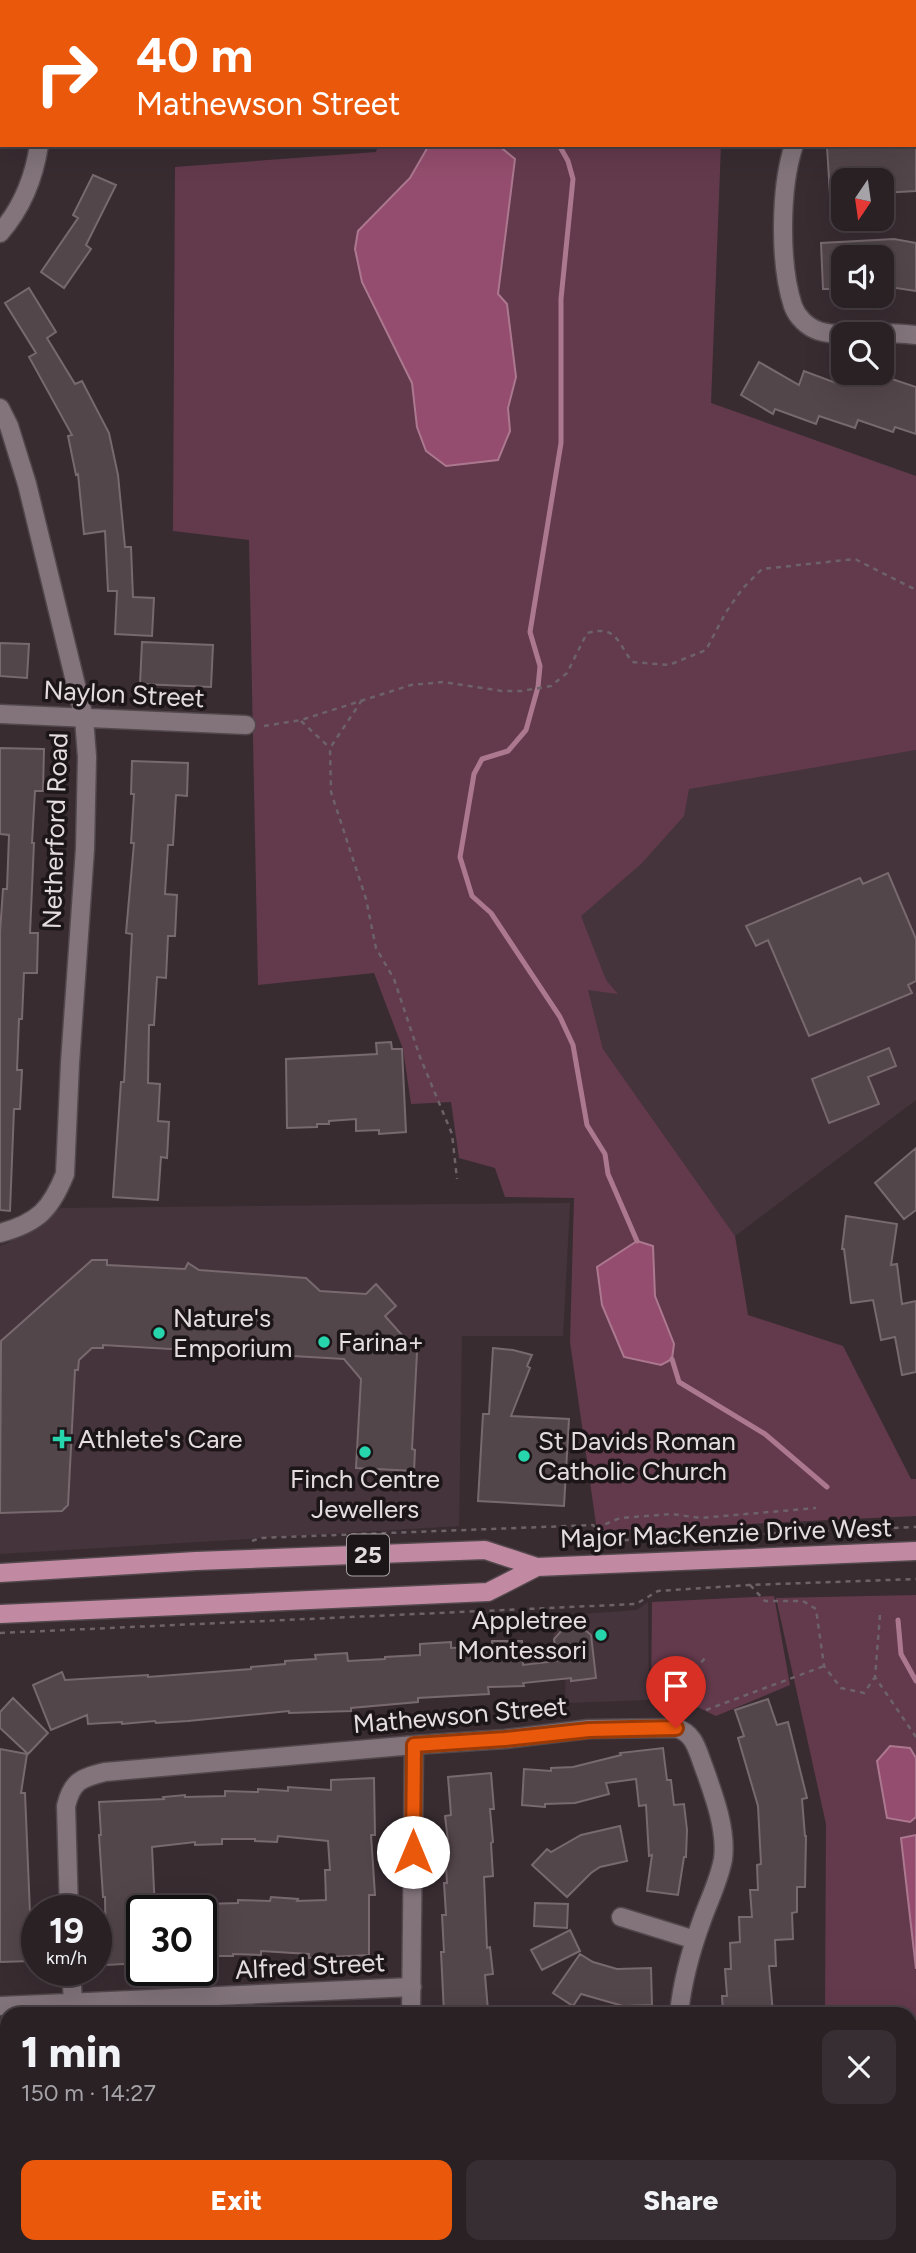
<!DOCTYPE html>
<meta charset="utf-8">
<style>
body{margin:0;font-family:Figtree,sans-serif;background:#362e32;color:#f1f3f6;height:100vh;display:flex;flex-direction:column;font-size:26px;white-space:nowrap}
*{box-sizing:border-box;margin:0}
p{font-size:23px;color:#a5a3a7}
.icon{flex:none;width:38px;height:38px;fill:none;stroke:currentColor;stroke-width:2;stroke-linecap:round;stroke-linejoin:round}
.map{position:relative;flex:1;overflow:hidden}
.sheet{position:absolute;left:0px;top:2007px;width:917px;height:247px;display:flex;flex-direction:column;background:#2a2125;border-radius:21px 21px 0 0;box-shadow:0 7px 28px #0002,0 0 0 2px #463e42}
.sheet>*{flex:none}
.hud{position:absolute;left:0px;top:0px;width:917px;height:147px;box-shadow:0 7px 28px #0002,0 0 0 2px #463e42;background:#ea580c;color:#fff;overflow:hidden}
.needle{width:46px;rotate:193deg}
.buttons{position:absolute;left:831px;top:168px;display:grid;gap:14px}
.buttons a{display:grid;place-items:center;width:63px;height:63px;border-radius:14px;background:#2a2125;box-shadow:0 7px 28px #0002,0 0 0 2px #463e42;font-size:35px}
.speed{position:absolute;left:21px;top:1895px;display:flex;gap:14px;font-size:35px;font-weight:700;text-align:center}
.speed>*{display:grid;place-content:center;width:91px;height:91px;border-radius:50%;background:#2a2125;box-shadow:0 7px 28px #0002,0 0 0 2px #463e42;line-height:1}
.speed small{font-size:18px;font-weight:400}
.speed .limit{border:4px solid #111;border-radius:10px;background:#fff;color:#111}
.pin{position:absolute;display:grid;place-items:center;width:60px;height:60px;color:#fff;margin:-72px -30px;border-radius:50% 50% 50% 0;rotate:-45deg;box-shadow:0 0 7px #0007}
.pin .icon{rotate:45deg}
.me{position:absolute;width:77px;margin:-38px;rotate:0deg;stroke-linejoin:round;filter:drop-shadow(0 0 5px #0008)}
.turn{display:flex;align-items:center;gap:24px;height:147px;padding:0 21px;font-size:32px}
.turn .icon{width:91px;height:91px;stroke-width:2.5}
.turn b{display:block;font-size:49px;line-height:60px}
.round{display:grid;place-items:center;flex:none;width:74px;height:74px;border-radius:14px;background:#362e32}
.overview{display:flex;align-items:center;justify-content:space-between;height:119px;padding:0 21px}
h1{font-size:42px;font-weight:800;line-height:52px}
.button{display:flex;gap:14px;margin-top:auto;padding:14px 21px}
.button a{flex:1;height:80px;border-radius:14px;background:#ea580c;color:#fff;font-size:28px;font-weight:800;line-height:80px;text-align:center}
.button a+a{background:#362e32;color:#f1f3f6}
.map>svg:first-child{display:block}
.built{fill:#46343c}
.green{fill:#633a4c}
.water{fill:#944d6e;stroke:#ac7890;stroke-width:2}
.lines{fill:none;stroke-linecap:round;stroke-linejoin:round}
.stream{stroke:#ac7890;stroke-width:5}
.building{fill:#53464b;stroke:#77696e;stroke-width:2}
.minor-casing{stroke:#52484c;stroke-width:21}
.major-casing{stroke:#52484c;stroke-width:21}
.path{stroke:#6d6267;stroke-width:2.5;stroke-dasharray:5 5;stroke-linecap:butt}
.minor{stroke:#82747a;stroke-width:18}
.major{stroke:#c28aa2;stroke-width:18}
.route-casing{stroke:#983908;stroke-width:18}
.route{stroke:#ea580c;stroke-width:12}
.poi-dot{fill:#27d5ad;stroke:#1c1618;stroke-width:2.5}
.labels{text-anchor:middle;stroke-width:7;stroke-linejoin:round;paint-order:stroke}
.shield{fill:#1c1618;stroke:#a8a1a3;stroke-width:2}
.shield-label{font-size:24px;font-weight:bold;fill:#e4dcdf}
.street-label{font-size:26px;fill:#e4dcdf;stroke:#1c1618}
.poi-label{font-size:26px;fill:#e4dcdf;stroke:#1c1618;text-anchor:start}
</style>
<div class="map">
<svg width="916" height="2253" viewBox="0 0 916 2253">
<rect width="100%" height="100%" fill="#382c31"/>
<!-- built -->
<path class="built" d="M 916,750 L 916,1100 L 735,1236 L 603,1049 L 566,907 L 689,788 Z
M 570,1203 L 563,1336 L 462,1336 L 459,1526 L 0,1554 L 0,1246 L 8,1243 L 61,1208 Z
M 648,1602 L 649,1700 L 565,1703 L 566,1667 L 553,1654 L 554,1616 L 637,1610 Z"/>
<!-- green -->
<path class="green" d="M 419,0 L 727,0 L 727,2 L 419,2 Z
M 378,145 L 721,145 L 711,403 L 916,476 L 916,750 L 689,789 L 684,816 L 641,864 L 581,916 L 606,980 L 618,994 L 588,990 L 603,1049 L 735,1236 L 748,1315 L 843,1346 L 911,1479 L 916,1479 L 916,1516 L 597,1531 L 570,1342 L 574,1198 L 505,1197 L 495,1168 L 459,1158 L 451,1102 L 411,1104 L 403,1049 L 374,973 L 258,985 L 249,540 L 173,531 L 175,167 L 376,152 Z
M 916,1595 L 916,2253 L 818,2253 L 818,2247 L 910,2247 L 910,2014 L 825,2014 L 826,1824 L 776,1598 Z
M 774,1596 L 790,1685 L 716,1716 L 681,1699 L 651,1699 L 652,1602 Z"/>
<!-- water -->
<path class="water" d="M 429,145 L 498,145 L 515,159 L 498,294 L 507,304 L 516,377 L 508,408 L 510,431 L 498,460 L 446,466 L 426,451 L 417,427 L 412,383 L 362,282 L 355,249 L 358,231 L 410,178 Z
M 637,1241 L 653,1246 L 655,1296 L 674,1344 L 672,1359 L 661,1365 L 624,1357 L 602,1305 L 597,1267 Z
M 890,1746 L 910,1748 L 916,1758 L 916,1817 L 910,1822 L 887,1818 L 877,1761 Z
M 916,1835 L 916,1969 L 901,1838 Z"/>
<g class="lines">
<!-- stream -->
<path class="stream" d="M 561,0 L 561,2
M 559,145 L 568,161 L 573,179 L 561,299 L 561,443 L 530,632 L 540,666 L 538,687 L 526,730 L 508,751 L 482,759 L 474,774 L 460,857 L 472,896 L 491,913 L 560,1017 L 573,1045 L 587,1125 L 605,1154 L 608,1174 L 637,1241
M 672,1359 L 679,1382 L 765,1434 L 827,1487
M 898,1620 L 901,1654 L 916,1681
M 913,2253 L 916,2242"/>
</g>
<!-- building -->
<path class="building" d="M 853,145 L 916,145 L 916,191 L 882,193 L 882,180 L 844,180 L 844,194 L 830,194 L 827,147 Z
M 93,175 L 116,185 L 86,245 L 91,249 L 64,288 L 41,272 L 78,218 L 73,215 Z
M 894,239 L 916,243 L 916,291 L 882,286 L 882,257 L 844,257 L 844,289 L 823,289 L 821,243 Z
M 29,288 L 56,332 L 47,338 L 75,384 L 82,381 L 109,433 L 118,475 L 125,547 L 131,547 L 133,597 L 154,598 L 152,636 L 115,634 L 117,591 L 108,591 L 105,531 L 84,534 L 78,474 L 76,475 L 68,436 L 72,435 L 29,357 L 36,353 L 5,303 Z
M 759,362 L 799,385 L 804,371 L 836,383 L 841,370 L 844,373 L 877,382 L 880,375 L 916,387 L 916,434 L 895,427 L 893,432 L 858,420 L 855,428 L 819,416 L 816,424 L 775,409 L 773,414 L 741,395 Z
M 142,642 L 213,645 L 211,687 L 140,684 Z
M 0,643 L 29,644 L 27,678 L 0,676 Z
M 0,748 L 44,749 L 43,791 L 35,791 L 32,843 L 34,843 L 30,933 L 38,933 L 37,973 L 24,973 L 22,1019 L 19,1019 L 17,1070 L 22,1070 L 20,1109 L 14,1109 L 10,1211 L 0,1210 L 0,932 L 3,889 L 7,889 L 9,835 L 0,834 Z
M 132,761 L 188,763 L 187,796 L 176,795 L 173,845 L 168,845 L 165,894 L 177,895 L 175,936 L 168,936 L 166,978 L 157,977 L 154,1025 L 149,1025 L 148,1083 L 160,1084 L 158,1121 L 169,1122 L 167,1158 L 161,1157 L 158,1200 L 113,1197 L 121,1082 L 124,1082 L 132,934 L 126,933 L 134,843 L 131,843 L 134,794 L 131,794 Z
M 888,873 L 916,939 L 916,981 L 908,985 L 912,993 L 809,1036 L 768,940 L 756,946 L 746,926 L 860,878 L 863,884 Z
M 391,1042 L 392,1049 L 402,1049 L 406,1132 L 379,1134 L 379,1130 L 356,1131 L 356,1119 L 329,1121 L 329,1124 L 317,1124 L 317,1127 L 287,1128 L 286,1059 L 377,1054 L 376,1043 Z
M 889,1048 L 896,1066 L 868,1077 L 879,1104 L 829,1123 L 812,1079 Z
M 916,1148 L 916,1210 L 904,1219 L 875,1183 Z
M 846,1216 L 897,1224 L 891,1265 L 897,1264 L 902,1304 L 916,1301 L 916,1372 L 902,1375 L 895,1337 L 881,1340 L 873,1300 L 851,1303 L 844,1249 L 842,1249 Z
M 92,1260 L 107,1260 L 107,1265 L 185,1269 L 188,1263 L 199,1270 L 306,1278 L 320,1291 L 366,1294 L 376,1284 L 396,1306 L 385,1316 L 417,1352 L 412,1449 L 415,1450 L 414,1471 L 356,1468 L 361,1379 L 344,1359 L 103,1345 L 103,1348 L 92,1348 L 79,1360 L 78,1370 L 75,1370 L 68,1505 L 62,1511 L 0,1513 L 1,1341 Z
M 493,1348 L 513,1350 L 532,1355 L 527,1366 L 530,1368 L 511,1416 L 569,1419 L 564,1506 L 478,1501 L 483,1414 L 489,1414 Z
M 572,1619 L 591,1635 L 596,1678 L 571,1681 L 571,1678 L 523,1683 L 524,1686 L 488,1687 L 489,1694 L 418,1698 L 418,1702 L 351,1708 L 351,1711 L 289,1713 L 289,1711 L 188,1721 L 156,1723 L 155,1721 L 122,1724 L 122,1722 L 88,1724 L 87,1715 L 51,1730 L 33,1685 L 62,1672 L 65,1680 L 148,1675 L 148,1677 L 251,1669 L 251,1667 L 285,1664 L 285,1661 L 316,1659 L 315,1655 L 347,1653 L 348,1661 L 385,1659 L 385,1657 L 420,1655 L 420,1644 L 451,1642 L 451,1648 L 492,1646 L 492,1641 L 522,1641 L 523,1665 L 557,1661 L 554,1639 Z
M 13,1698 L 48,1733 L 28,1754 L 0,1728 L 0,1712 Z
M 768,1699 L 777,1725 L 788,1722 L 807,1798 L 802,1799 L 805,1836 L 806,1836 L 805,1887 L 797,1887 L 797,1912 L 792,1913 L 793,1939 L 775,1940 L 776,1966 L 769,1966 L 773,2014 L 723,2014 L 722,1996 L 727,1996 L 725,1969 L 731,1969 L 730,1943 L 740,1942 L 739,1917 L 752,1917 L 750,1890 L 758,1890 L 757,1865 L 761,1864 L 758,1806 L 738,1738 L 744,1736 L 735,1710 Z
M 663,1748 L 667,1780 L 671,1780 L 674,1805 L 684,1804 L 687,1830 L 686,1857 L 684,1857 L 678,1895 L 647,1891 L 652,1855 L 649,1856 L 646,1805 L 639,1806 L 636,1779 L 606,1783 L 609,1794 L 575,1803 L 545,1804 L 545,1807 L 522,1805 L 524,1769 L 551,1771 L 551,1768 L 573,1767 L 621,1755 L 620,1753 Z
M 0,1749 L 27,1754 L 21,1793 L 25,1793 L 32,1961 L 0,1962 Z
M 491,1773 L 494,1809 L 490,1809 L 493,1842 L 491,1843 L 493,1876 L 484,1877 L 487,1948 L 490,1947 L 493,1974 L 485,1975 L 488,2010 L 444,2014 L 441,1952 L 444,1952 L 442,1915 L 446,1915 L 444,1883 L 447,1883 L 445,1850 L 449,1849 L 445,1816 L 451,1815 L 448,1777 Z
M 374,1778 L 375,1835 L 371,1835 L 375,1895 L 369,1895 L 369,1955 L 309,1958 L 309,1954 L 261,1951 L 261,1955 L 233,1954 L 233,1956 L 207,1956 L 206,1904 L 238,1903 L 238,1900 L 270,1901 L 271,1897 L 298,1899 L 297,1901 L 326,1900 L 325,1870 L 330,1870 L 328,1841 L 278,1836 L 277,1842 L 255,1841 L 255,1839 L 222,1839 L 222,1844 L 195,1845 L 195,1842 L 152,1847 L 155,1911 L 142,1911 L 142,1963 L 106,1965 L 105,1897 L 103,1897 L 99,1835 L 101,1835 L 99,1802 L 164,1799 L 163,1797 L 185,1795 L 185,1797 L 225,1796 L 225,1791 L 258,1792 L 258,1789 L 288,1791 L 288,1787 L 331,1790 L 331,1780 Z
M 620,1826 L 627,1861 L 600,1867 L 591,1873 L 567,1897 L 532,1865 L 547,1849 L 551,1852 L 581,1835 Z
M 535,1903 L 568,1904 L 567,1928 L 534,1926 Z
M 570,1930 L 580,1951 L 542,1970 L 531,1950 Z
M 580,1954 L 593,1962 L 617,1969 L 651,1968 L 652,2005 L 623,2006 L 581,1994 L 573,2006 L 553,1993 Z"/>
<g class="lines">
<!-- minor casing -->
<g class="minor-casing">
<path id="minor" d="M 42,0 L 42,2
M 915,97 L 916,97
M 794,145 C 780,187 779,263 793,306 C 797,317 807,327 819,331 C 839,337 863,333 884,333 C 894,333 905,334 916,335
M 0,233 C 22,208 34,178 39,145
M 0,408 L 9,426 L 27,484 L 84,718 L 87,757 L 85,849 L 70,1063 L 65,1174 C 51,1209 38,1223 0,1233
M 0,714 L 246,725
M 69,1911 L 66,1806 C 72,1781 81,1778 105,1772 L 414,1745 L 505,1739 L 589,1729 L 676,1728 C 694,1733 697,1749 703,1765 C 713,1793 727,1829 723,1859 C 719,1881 709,1900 702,1920 C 691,1950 682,1983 679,2014
M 621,1917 L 695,1940
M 71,1970 L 73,2002
M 0,2006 L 412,1987
M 411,2014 L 414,1745
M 0,2223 L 7,2222
M 223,2247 L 224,2253
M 476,2247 L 482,2253
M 679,2253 L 682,2247"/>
</g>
<!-- major casing -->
<g class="major-casing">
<path id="major" d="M 0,1573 L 196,1561 L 485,1550 L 537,1567 L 916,1551
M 0,1614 L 488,1592 L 537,1567"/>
</g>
<!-- path -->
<path class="path" d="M 362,700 L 330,748 L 331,792 L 366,899 L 376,948 L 394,979 L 420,1057 L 452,1134 L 457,1179
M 301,721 L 330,748
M 264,726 L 301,720 L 411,685 L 443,682 L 502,691 L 522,691 L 551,686 L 567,673 L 587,633 C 616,625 617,641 632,662 L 669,665 L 706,650 L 726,612 L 743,588 L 762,569 L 855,559 L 916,590
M 596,1528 L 620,1518 L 672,1514 L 700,1518 L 816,1508
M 252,1541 L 260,1538 L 593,1525 L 607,1541 L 916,1527
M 750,1585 L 765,1601 L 803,1601 L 816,1609 L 824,1666 L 841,1688 L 864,1693 L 875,1677
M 880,1615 L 875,1677 L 916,1737
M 0,1633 L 636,1604 L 658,1591 L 749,1585 L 916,1579
M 683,1697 L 690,1675 L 706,1657
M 706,1710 L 824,1666"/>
<!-- minor -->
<use href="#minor" class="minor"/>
<!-- major -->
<use href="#major" class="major"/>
</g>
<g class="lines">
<!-- route casing -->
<g class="route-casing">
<path id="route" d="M 413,1852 L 414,1745 L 505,1739 L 589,1730 L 676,1728"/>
</g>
<!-- route -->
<use href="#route" class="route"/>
</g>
<!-- markers -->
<g class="poi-dot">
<circle cx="159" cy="1333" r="7"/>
<circle cx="324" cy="1342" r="7"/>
<path d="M58.5 1428.5h7v7h7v7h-7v7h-7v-7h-7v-7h7z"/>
<circle cx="365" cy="1452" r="7"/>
<circle cx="524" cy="1456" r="7"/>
<circle cx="601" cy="1635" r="7"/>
</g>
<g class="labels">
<!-- shield labels -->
<rect class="shield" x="347" y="1534.5" width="42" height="41" rx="5"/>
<g class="shield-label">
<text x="368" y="1563">25</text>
</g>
<!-- street labels -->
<g class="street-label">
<text transform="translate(124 694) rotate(3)" y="9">Naylon Street</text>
<text transform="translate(55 831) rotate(-88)" y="9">Netherford Road</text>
<text transform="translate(726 1533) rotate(-2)" y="9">Major MacKenzie Drive West</text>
<text transform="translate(460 1715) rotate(-5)" y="9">Mathewson Street</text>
<text transform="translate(310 1966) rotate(-3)" y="9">Alfred Street</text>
</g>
<!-- poi labels -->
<g class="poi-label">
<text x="173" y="1327">Nature's<tspan x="173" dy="30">Emporium</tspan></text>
<text x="338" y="1351">Farina+</text>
<text x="78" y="1448">Athlete's Care</text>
<text x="538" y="1450">St Davids Roman<tspan x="538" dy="30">Catholic Church</tspan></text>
<text x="365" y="1488" text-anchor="middle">Finch Centre<tspan x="365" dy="30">Jewellers</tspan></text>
<text x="587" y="1629" text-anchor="end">Appletree<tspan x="587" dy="30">Montessori</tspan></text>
</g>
</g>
</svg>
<div class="buttons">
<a><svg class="needle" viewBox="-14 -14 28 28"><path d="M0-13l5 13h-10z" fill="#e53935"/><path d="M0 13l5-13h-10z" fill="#a5a3a7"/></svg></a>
<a><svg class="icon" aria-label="sound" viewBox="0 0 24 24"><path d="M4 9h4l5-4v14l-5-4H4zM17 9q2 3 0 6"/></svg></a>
<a><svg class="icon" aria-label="search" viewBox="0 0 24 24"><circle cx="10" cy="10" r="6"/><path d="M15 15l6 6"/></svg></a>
</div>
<div class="speed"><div>19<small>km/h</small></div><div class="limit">30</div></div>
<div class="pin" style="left:676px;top:1728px;background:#d93025"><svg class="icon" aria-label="arrive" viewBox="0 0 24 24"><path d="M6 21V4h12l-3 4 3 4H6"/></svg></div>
<svg class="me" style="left:413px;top:1852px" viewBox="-20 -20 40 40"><circle r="19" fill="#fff"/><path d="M0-13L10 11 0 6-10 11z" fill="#ea580c"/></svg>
<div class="hud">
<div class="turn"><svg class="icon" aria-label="right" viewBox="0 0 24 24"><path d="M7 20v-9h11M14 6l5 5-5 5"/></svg><div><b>40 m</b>Mathewson Street</div></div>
</div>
<section class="sheet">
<div class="overview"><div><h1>1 min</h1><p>150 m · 14:27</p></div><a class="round"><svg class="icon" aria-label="close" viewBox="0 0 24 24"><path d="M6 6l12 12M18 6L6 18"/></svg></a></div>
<div class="button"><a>Exit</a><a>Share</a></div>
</section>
</div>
